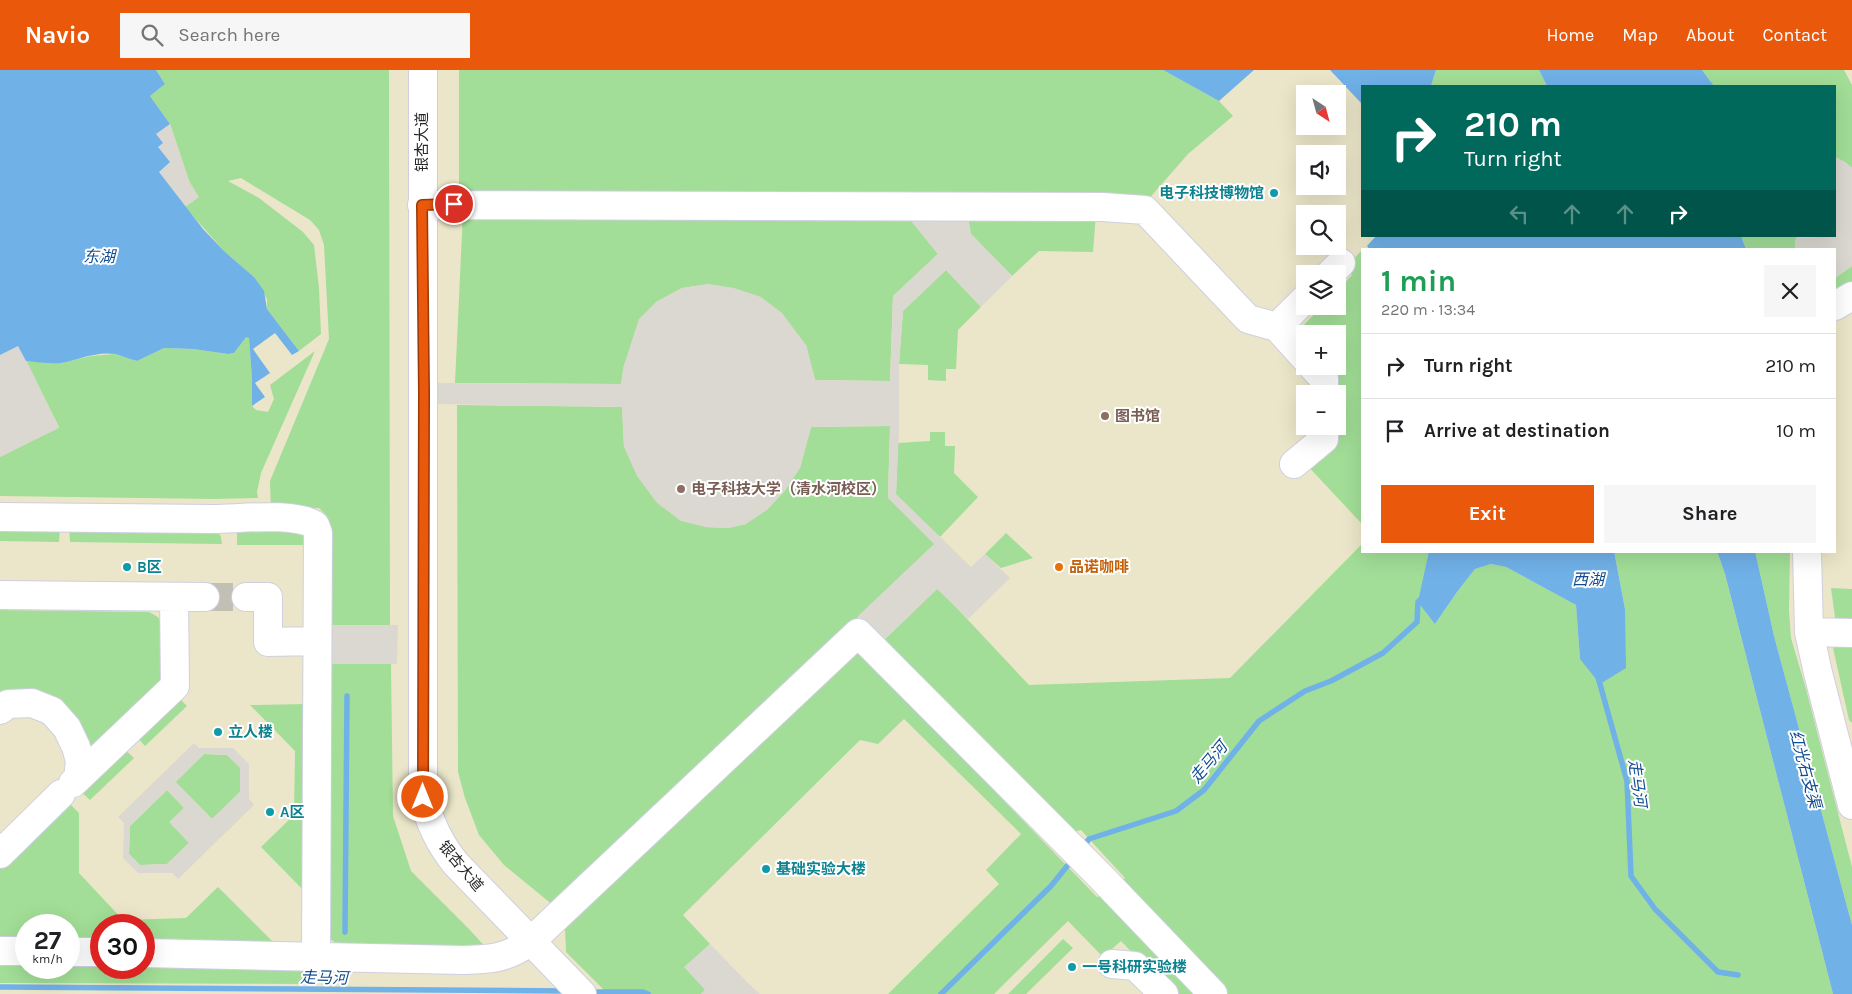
<!DOCTYPE html>
<meta charset="utf-8">
<style>
body{margin:0;font-family:Karla,"Noto Sans SC",sans-serif;background:#f6f6f6;color:#202124;height:100vh;display:flex;flex-direction:column;font-size:19px;white-space:nowrap}
*{box-sizing:border-box;margin:0}
p{font-size:16px;color:#757577}
.icon{flex:none;width:28px;height:28px;fill:none;stroke:currentColor;stroke-width:2;stroke-linecap:round;stroke-linejoin:round}
.map{position:relative;flex:1;overflow:hidden}
.details{position:absolute;left:1361px;top:178px;width:475px;height:305px;display:flex;flex-direction:column;background:#fff;border-radius:0px;box-shadow:0 5px 20px #0002}
.details>*{flex:none}
.hud{position:absolute;left:1361px;top:15px;width:475px;height:152px;border-radius:0px;box-shadow:0 5px 20px #0002;background:#00695c;color:#fff;overflow:hidden}
.needle{width:32px;rotate:144deg}
.tools{position:absolute;left:1296px;top:15px;display:grid;gap:10px}
.tools a{display:grid;place-items:center;width:50px;height:50px;border-radius:0px;background:#fff;box-shadow:0 5px 20px #0002;font-size:25px}
.speed{position:absolute;left:15px;top:844px;display:flex;gap:10px;font-size:25px;font-weight:700;text-align:center}
.speed>*{display:grid;place-content:center;width:65px;height:65px;border-radius:50%;background:#fff;box-shadow:0 5px 20px #0002;line-height:1}
.speed small{font-size:12px;font-weight:400}
.speed .limit{border:8px solid #d22;background:#fff;color:#111}
.pin{position:absolute;display:grid;place-items:center;width:42px;height:42px;color:#fff;margin:-21px;border:2px solid #fff;border-radius:50%;box-shadow:0 1px 5px #0007}
.me{position:absolute;width:55px;margin:-28px;rotate:0deg;stroke-linejoin:round;filter:drop-shadow(0 0 4px #0008)}
.turn{display:flex;align-items:center;gap:18px;height:105px;padding:0 20px;font-size:22px}
.turn .icon{width:65px;height:65px;stroke-width:2.5}
.turn b{display:block;font-size:35px;line-height:42px}
.lanes{display:flex;align-items:center;height:48px;padding:0 20px;background:#0003;justify-content:center;gap:25px;direction:ltr}
.lanes .off{opacity:.35}
.round{display:grid;place-items:center;flex:none;width:52px;height:52px;border-radius:0px;background:#f6f6f6}
.overview{display:flex;align-items:center;justify-content:space-between;height:85px;padding:0 20px}
h1{font-size:30px;font-weight:700;line-height:38px;color:#1e9e55}
.primary-button{display:flex;gap:10px;margin-top:auto;padding:10px 20px}
.primary-button a{flex:1;height:58px;border-radius:0px;background:#ea580c;color:#fff;font-size:20px;font-weight:700;line-height:58px;text-align:center}
.primary-button a+a{background:#f6f6f6;color:#202124}
ul{padding:0;list-style:none}
li{display:flex;align-items:center;gap:15px;height:65px;padding:0 20px;border-top:1px solid #e0e0e0}
li div{flex:1}
li b{display:block;font-size:19px}
li em{font-style:normal}
header{display:flex;align-items:center;gap:30px;box-sizing:border-box;height:70px;padding:0 25px;background:#ea580c;color:#fff}
header strong{font-size:24px}
nav{display:flex;gap:28px;margin-inline-start:auto;font-size:18px}
.search{width:350px;height:45px;background:#f6f6f6;display:flex;align-items:center;gap:12px;box-sizing:border-box;padding:0 18px;border-radius:0px;color:#757577;font-size:19px}
.map>svg:first-child{display:block}
.education{fill:#ebe6c9;fill-rule:evenodd}
.green{fill:#a2de97}
.plaza{fill:#dad8d0;fill-rule:evenodd}
.water{fill:#70b1e8}
.lines{fill:none;stroke-linecap:round;stroke-linejoin:round}
.stream{stroke:#70b1e8;stroke-width:5.5}
.minor-tunnel{stroke:#c2c0b5;stroke-width:28;stroke-dasharray:28 14;stroke-linecap:butt}
.minor-casing{stroke:#cfcfe0;stroke-width:30}
.minor{stroke:#fff;stroke-width:28}
.route-casing{stroke:#983908;stroke-width:12}
.route{stroke:#ea580c;stroke-width:9}
.culture-dot{fill:#0f9aa8;stroke:#fff;stroke-width:2}
.education-dot{fill:#8d6e63;stroke:#fff;stroke-width:2}
.food-dot{fill:#e8710a;stroke:#fff;stroke-width:2}
.labels{text-anchor:middle;stroke-width:4;stroke-linejoin:round;paint-order:stroke}
.street-label{font-size:15px;fill:#272727;stroke:#fff}
.culture-label{font-size:15px;font-weight:bold;fill:#0d838f;stroke:#fff;text-anchor:start}
.education-label{font-size:15px;font-weight:bold;fill:#785e54;stroke:#fff;text-anchor:start}
.food-label{font-size:15px;font-weight:bold;fill:#c56008;stroke:#fff;text-anchor:start}
.water-label{font-size:16px;font-style:italic;fill:#134d90;stroke:#fff}
</style>
<header>
<strong>Navio</strong>
<div class="search"><svg class="icon" aria-label="search" viewBox="0 0 24 24"><circle cx="10" cy="10" r="6"/><path d="M15 15l6 6"/></svg>Search here</div>
<nav><a>Home</a><a>Map</a><a>About</a><a>Contact</a></nav>
</header>
<div class="map">
<svg width="1852" height="924" viewBox="0 0 1852 924">
<rect width="100%" height="100%" fill="#e9e6d9"/>
<!-- education -->
<path class="education" d="M 0,0 L 1852,0 L 1852,924 L 0,924 ZM 1362,16 L 1835,16 L 1835,166 L 1362,166 ZM 1305,24 L 1338,24 L 1338,56 L 1305,56 ZM 1305,84 L 1338,84 L 1338,116 L 1305,116 ZM 1305,144 L 1338,144 L 1338,176 L 1305,176 ZM 1362,179 L 1835,179 L 1835,481 L 1362,481 ZM 1305,204 L 1338,204 L 1338,236 L 1305,236 ZM 1305,264 L 1338,264 L 1338,296 L 1305,296 ZM 1305,324 L 1338,324 L 1338,356 L 1305,356 ZM 26,855 L 69,855 L 69,898 L 26,898 ZM 101,855 L 144,855 L 144,898 L 101,898 Z"/>
<!-- green -->
<path class="green" d="M 156,0 L 389,0 L 390,555 L 324,555 L 327,446 L 319,438 L 271,441 L 270,411 L 329,269 L 324,175 L 319,160 L 310,150 L 241,108 L 228,111 L 259,128 L 303,162 L 314,175 L 319,218 L 321,264 L 299,281 L 267,239 L 267,229 L 254,207 L 225,182 L 185,137 L 198,127 L 189,111 L 170,54 L 150,26 L 165,14 Z
M 459,0 L 1163,0 L 1219,31 L 1233,46 L 1188,84 L 1146,132 L 459,128 Z
M 1436,0 L 1539,0 L 1547,16 L 1431,16 Z
M 1702,0 L 1844,0 L 1852,15 L 1852,98 L 1845,92 L 1835,87 L 1835,16 L 1714,16 Z
M 463,142 L 904,142 L 938,184 L 893,226 L 890,311 L 815,310 L 806,275 L 709,214 L 682,218 L 656,232 L 624,295 L 621,314 L 455,313 Z
M 967,142 L 1096,144 L 1093,182 L 1039,181 L 1012,206 L 971,164 Z
M 1741,166 L 1796,166 L 1795,179 L 1746,179 Z
M 1362,180 L 1362,454 L 1305,393 L 1338,356 L 1338,324 L 1329,296 L 1338,296 L 1338,264 L 1305,264 L 1305,267 L 1299,260 L 1322,236 L 1338,236 L 1338,220 L 1352,205 L 1345,198 Z
M 1852,196 L 1852,214 L 1835,226 L 1835,208 Z
M 946,200 L 981,237 L 958,260 L 956,299 L 946,299 L 946,311 L 928,310 L 928,295 L 899,294 L 903,241 Z
M 246,266 L 249,268 L 252,309 L 252,336 L 256,340 L 268,342 L 274,329 L 270,315 L 315,281 L 261,403 L 257,422 L 258,428 L 214,429 L 0,426 L 0,387 L 59,357 L 26,291 L 61,293 L 91,286 L 114,284 L 137,291 L 164,278 L 193,279 L 228,284 L 234,283 Z
M 457,335 L 622,337 L 624,377 L 705,457 L 728,458 L 746,454 L 800,398 L 811,357 L 890,356 L 888,427 L 935,474 L 554,836 L 504,795 L 479,765 L 465,728 L 458,702 Z
M 930,362 L 945,362 L 945,376 L 955,376 L 954,403 L 978,427 L 940,467 L 896,425 L 898,373 L 930,371 Z
M 69,455 L 218,461 L 221,467 L 222,474 L 70,472 Z
M 0,456 L 60,457 L 59,472 L 0,471 Z
M 237,458 L 304,461 L 309,475 L 237,475 Z
M 1006,463 L 1033,488 L 1001,498 L 985,484 Z
M 1362,474 L 1362,481 L 1429,481 L 1426,498 L 1435,554 L 1457,522 L 1475,499 L 1491,494 L 1506,497 L 1576,535 L 1580,589 L 1625,539 L 1614,481 L 1717,481 L 1725,504 L 1833,924 L 1223,924 L 1121,811 L 1125,808 L 1081,760 L 1073,762 L 883,571 L 938,518 L 1029,615 L 1230,608 Z
M 1755,481 L 1790,481 L 1789,541 L 1791,568 L 1806,619 L 1852,797 L 1852,855 L 1774,566 Z
M 1831,518 L 1852,519 L 1852,556 L 1836,555 Z
M 0,540 L 149,542 L 158,547 L 166,560 L 165,608 L 90,681 L 86,671 L 0,632 Z
M 1838,573 L 1852,573 L 1852,653 L 1849,650 L 1833,578 Z
M 849,584 L 862,584 L 1097,827 L 1102,825 L 1201,924 L 1172,924 L 1121,871 L 1103,887 L 1068,851 L 994,924 L 888,924 L 999,814 L 986,800 L 1021,764 L 904,649 L 878,674 L 860,670 L 683,845 L 710,874 L 701,883 L 705,920 L 701,924 L 608,924 L 566,882 L 565,858 Z
M 328,594 L 391,594 L 393,746 L 411,801 L 469,859 L 491,883 L 343,878 L 330,869 L 324,856 Z
M 176,625 L 187,636 L 145,676 L 135,665 Z
M 308,634 L 309,826 L 261,777 L 294,745 L 295,681 L 250,635 Z
M 123,678 L 134,688 L 90,730 L 78,719 Z
M 204,684 L 227,685 L 240,697 L 240,722 L 212,749 L 175,712 Z
M 167,720 L 184,738 L 170,752 L 189,773 L 167,794 L 140,795 L 129,784 L 130,756 Z
M 67,731 L 79,743 L 79,803 L 123,850 L 186,848 L 218,817 L 278,877 L 144,876 L 144,855 L 101,855 L 101,875 L 69,875 L 69,855 L 26,855 L 26,874 L 0,874 L 0,797 Z
M 1063,869 L 1073,878 L 1026,924 L 1008,924 Z
M 0,886 L 26,887 L 26,898 L 69,898 L 69,888 L 101,889 L 101,898 L 144,898 L 144,890 L 310,895 L 312,914 L 0,913 Z"/>
<!-- plaza -->
<path class="plaza" d="M 170,54 L 189,111 L 199,127 L 185,137 L 158,101 L 156,64 Z
M 1835,87 L 1845,92 L 1852,98 L 1852,196 L 1835,208 L 1835,179 L 1795,179 L 1796,166 L 1799,168 L 1835,166 Z
M 904,142 L 967,142 L 971,164 L 1012,206 L 981,237 L 946,200 L 903,241 L 899,294 L 899,362 L 896,424 L 971,497 L 985,484 L 1010,508 L 968,549 L 937,519 L 883,571 L 858,546 L 934,474 L 888,428 L 890,356 L 811,357 L 800,398 L 785,421 L 767,440 L 746,454 L 728,458 L 705,457 L 681,451 L 657,433 L 637,406 L 624,377 L 622,337 L 435,334 L 435,313 L 621,314 L 624,295 L 639,249 L 656,232 L 682,218 L 709,214 L 734,218 L 761,227 L 782,243 L 806,275 L 815,310 L 890,311 L 893,226 L 938,184 Z
M 19,275 L 59,358 L 0,387 L 0,285 Z
M 316,555 L 398,555 L 397,594 L 316,594 Z
M 194,673 L 199,678 L 233,678 L 249,694 L 249,729 L 254,735 L 178,809 L 172,803 L 138,803 L 123,788 L 124,753 L 118,747 ZM 204,684 L 227,685 L 240,698 L 240,722 L 212,749 L 176,712 ZM 167,720 L 184,738 L 169,752 L 189,773 L 167,794 L 140,795 L 129,784 L 130,756 Z
M 710,874 L 748,913 L 760,924 L 701,924 L 705,920 L 684,897 Z"/>
<!-- water -->
<path class="water" d="M 0,0 L 156,0 L 165,14 L 150,26 L 170,54 L 156,64 L 163,73 L 158,77 L 170,92 L 159,102 L 203,159 L 225,182 L 254,207 L 264,221 L 267,239 L 299,281 L 292,285 L 275,263 L 253,279 L 270,303 L 255,313 L 265,327 L 252,336 L 252,309 L 249,268 L 246,267 L 234,283 L 228,284 L 193,279 L 164,278 L 137,291 C 129,289 122,286 115,284 C 96,281 78,290 61,293 C 50,294 37,292 26,291 L 18,276 L 0,285 Z
M 1163,0 L 1254,0 L 1219,31 Z
M 1330,0 L 1436,0 L 1431,16 L 1362,16 L 1362,34 Z
M 1539,0 L 1702,0 L 1714,16 L 1547,16 Z
M 1376,166 L 1741,166 L 1746,179 L 1369,179 L 1367,176 Z
M 1429,481 L 1614,481 L 1625,539 L 1626,598 L 1600,614 L 1580,589 L 1576,535 L 1506,497 L 1491,494 L 1475,499 L 1457,522 L 1435,554 L 1418,532 Z
M 1717,481 L 1755,481 L 1774,566 L 1852,855 L 1852,924 L 1833,924 L 1725,504 Z"/>
<g class="lines">
<!-- stream -->
<path class="stream" d="M 1598,607 L 1627,711 L 1631,806 L 1655,839 L 1718,902 L 1738,905
M 1083,777 L 1089,769 L 1176,741 L 1204,720 L 1259,651 L 1305,621 L 1331,611 L 1383,583 L 1417,552 L 1418,532 L 1422,528
M 345,862 L 347,626
M 0,917 L 566,921
M 588,922 L 643,922 L 648,924
M 941,924 L 1051,816 L 1072,790"/>
<!-- minor-tunnel -->
<path class="minor-tunnel" d="M 205,527 L 246,527"/>
<!-- minor casing -->
<g class="minor-casing">
<path id="minor" d="M 423,0 L 423,727 C 430,753 439,773 456,794 L 582,924
M 422,135 L 1103,137 L 1145,140 L 1248,249 L 1277,257 L 1305,288
M 1330,204 L 1341,193
M 1835,236 L 1852,226
M 1277,257 L 1305,229
M 1312,296 L 1324,309 L 1324,324
M 1294,394 L 1324,369 L 1324,356
M 0,447 C 71,448 142,449 213,449 C 240,449 293,442 315,455 L 318,463 L 316,885
M 1807,481 L 1809,562 L 1818,603 L 1852,735
M 0,525 L 205,527
M 246,527 L 268,527 L 268,572 L 316,571
M 1809,562 L 1852,563
M 0,640 L 8,634 L 32,633 L 52,641 L 67,658 L 76,677 L 80,691 L 78,708
M 73,713 L 175,616 L 174,527
M 0,784 L 61,724
M 0,881 L 26,881
M 69,882 L 101,882
M 144,883 L 462,890 C 492,889 505,889 530,872 L 858,563 L 1101,807 L 1213,924
M 1112,894 L 1135,896 L 1164,924"/>
</g>
<!-- minor -->
<use href="#minor" class="minor"/>
</g>
<g class="lines">
<!-- route casing -->
<g class="route-casing">
<path id="route" d="M 423,727 L 424,322 L 422,135 L 454,134"/>
</g>
<!-- route -->
<use href="#route" class="route"/>
</g>
<!-- markers -->
<g class="culture-dot">
<circle cx="1274" cy="123" r="5"/>
<circle cx="127" cy="497" r="5"/>
<circle cx="218" cy="662" r="5"/>
<circle cx="270" cy="742" r="5"/>
<circle cx="766" cy="799" r="5"/>
<circle cx="1072" cy="897" r="5"/>
</g>
<g class="education-dot">
<circle cx="1105" cy="346" r="5"/>
<circle cx="681" cy="419" r="5"/>
</g>
<circle class="food-dot" cx="1059" cy="497" r="5"/>
<g class="labels">
<!-- street labels -->
<g class="street-label">
<text transform="translate(422 72) rotate(-90)" y="5">银杏大道</text>
<text transform="translate(461 796) rotate(50)" y="5">银杏大道</text>
</g>
<!-- culture labels -->
<g class="culture-label">
<text x="1264" y="128" text-anchor="end">电子科技博物馆</text>
<text x="137" y="502">B区</text>
<text x="228" y="667">立人楼</text>
<text x="280" y="747">A区</text>
<text x="776" y="804">基础实验大楼</text>
<text x="1082" y="902">一号科研实验楼</text>
</g>
<!-- education labels -->
<g class="education-label">
<text x="1115" y="351">图书馆</text>
<text x="691" y="424">电子科技大学（清水河校区）</text>
</g>
<!-- food labels -->
<g class="food-label">
<text x="1069" y="502">品诺咖啡</text>
</g>
<!-- water labels -->
<g class="water-label">
<text x="99" y="192">东湖</text>
<text x="1588" y="515">西湖</text>
<text transform="translate(1208 692) rotate(-50)" y="6">走马河</text>
<text transform="translate(1806 699) rotate(75)" y="6">红光右支渠</text>
<text transform="translate(1638 713) rotate(82)" y="6">走马河</text>
<text transform="translate(324 907) rotate(1)" y="6">走马河</text>
</g>
</g>
</svg>
<div class="tools">
<a><svg class="needle" viewBox="-14 -14 28 28"><path d="M0-13l5 13h-10z" fill="#e53935"/><path d="M0 13l5-13h-10z" fill="#757577"/></svg></a>
<a><svg class="icon" aria-label="sound" viewBox="0 0 24 24"><path d="M4 9h4l5-4v14l-5-4H4zM17 9q2 3 0 6"/></svg></a>
<a><svg class="icon" aria-label="search" viewBox="0 0 24 24"><circle cx="10" cy="10" r="6"/><path d="M15 15l6 6"/></svg></a>
<a><svg class="icon" aria-label="layers" viewBox="0 0 24 24"><path d="M12 4l9 5-9 5-9-5zM3 14l9 5 9-5"/></svg></a>
<a>+</a>
<a>−</a>
</div>
<div class="speed"><div>27<small>km/h</small></div><div class="limit">30</div></div>
<div class="pin" style="left:454px;top:134px;background:#d93025"><svg class="icon" aria-label="arrive" viewBox="0 0 24 24"><path d="M6 21V4h12l-3 4 3 4H6"/></svg></div>
<svg class="me" style="left:423px;top:727px" viewBox="-20 -20 40 40"><circle r="17" fill="#ea580c" stroke="#fff" stroke-width="3"/><path d="M0-11L8 9 0 5-8 9z" fill="#fff"/></svg>
<div class="hud">
<div class="turn"><svg class="icon" aria-label="right" viewBox="0 0 24 24"><path d="M7 20v-9h11M14 6l5 5-5 5"/></svg><div><b>210 m</b>Turn right</div></div>
<div class="lanes"><svg class="icon off" aria-label="left" viewBox="0 0 24 24"><path d="M17 20v-9H6M10 6l-5 5 5 5"/></svg><svg class="icon off" aria-label="ahead" viewBox="0 0 24 24"><path d="M12 20V5M6 11l6-6 6 6"/></svg><svg class="icon off" aria-label="ahead" viewBox="0 0 24 24"><path d="M12 20V5M6 11l6-6 6 6"/></svg><svg class="icon" aria-label="right" viewBox="0 0 24 24"><path d="M7 20v-9h11M14 6l5 5-5 5"/></svg></div>
</div>
<section class="details">
<div class="overview"><div><h1>1 min</h1><p>220 m · 13:34</p></div><a class="round"><svg class="icon" aria-label="close" viewBox="0 0 24 24"><path d="M6 6l12 12M18 6L6 18"/></svg></a></div>
<ul>
<li><svg class="icon" aria-label="right" viewBox="0 0 24 24"><path d="M7 20v-9h11M14 6l5 5-5 5"/></svg><div><b>Turn right</b></div><em>210 m</em></li>
<li><svg class="icon" aria-label="arrive" viewBox="0 0 24 24"><path d="M6 21V4h12l-3 4 3 4H6"/></svg><div><b>Arrive at destination</b></div><em>10 m</em></li>
</ul>
<div class="primary-button"><a>Exit</a><a>Share</a></div>
</section>
</div>
